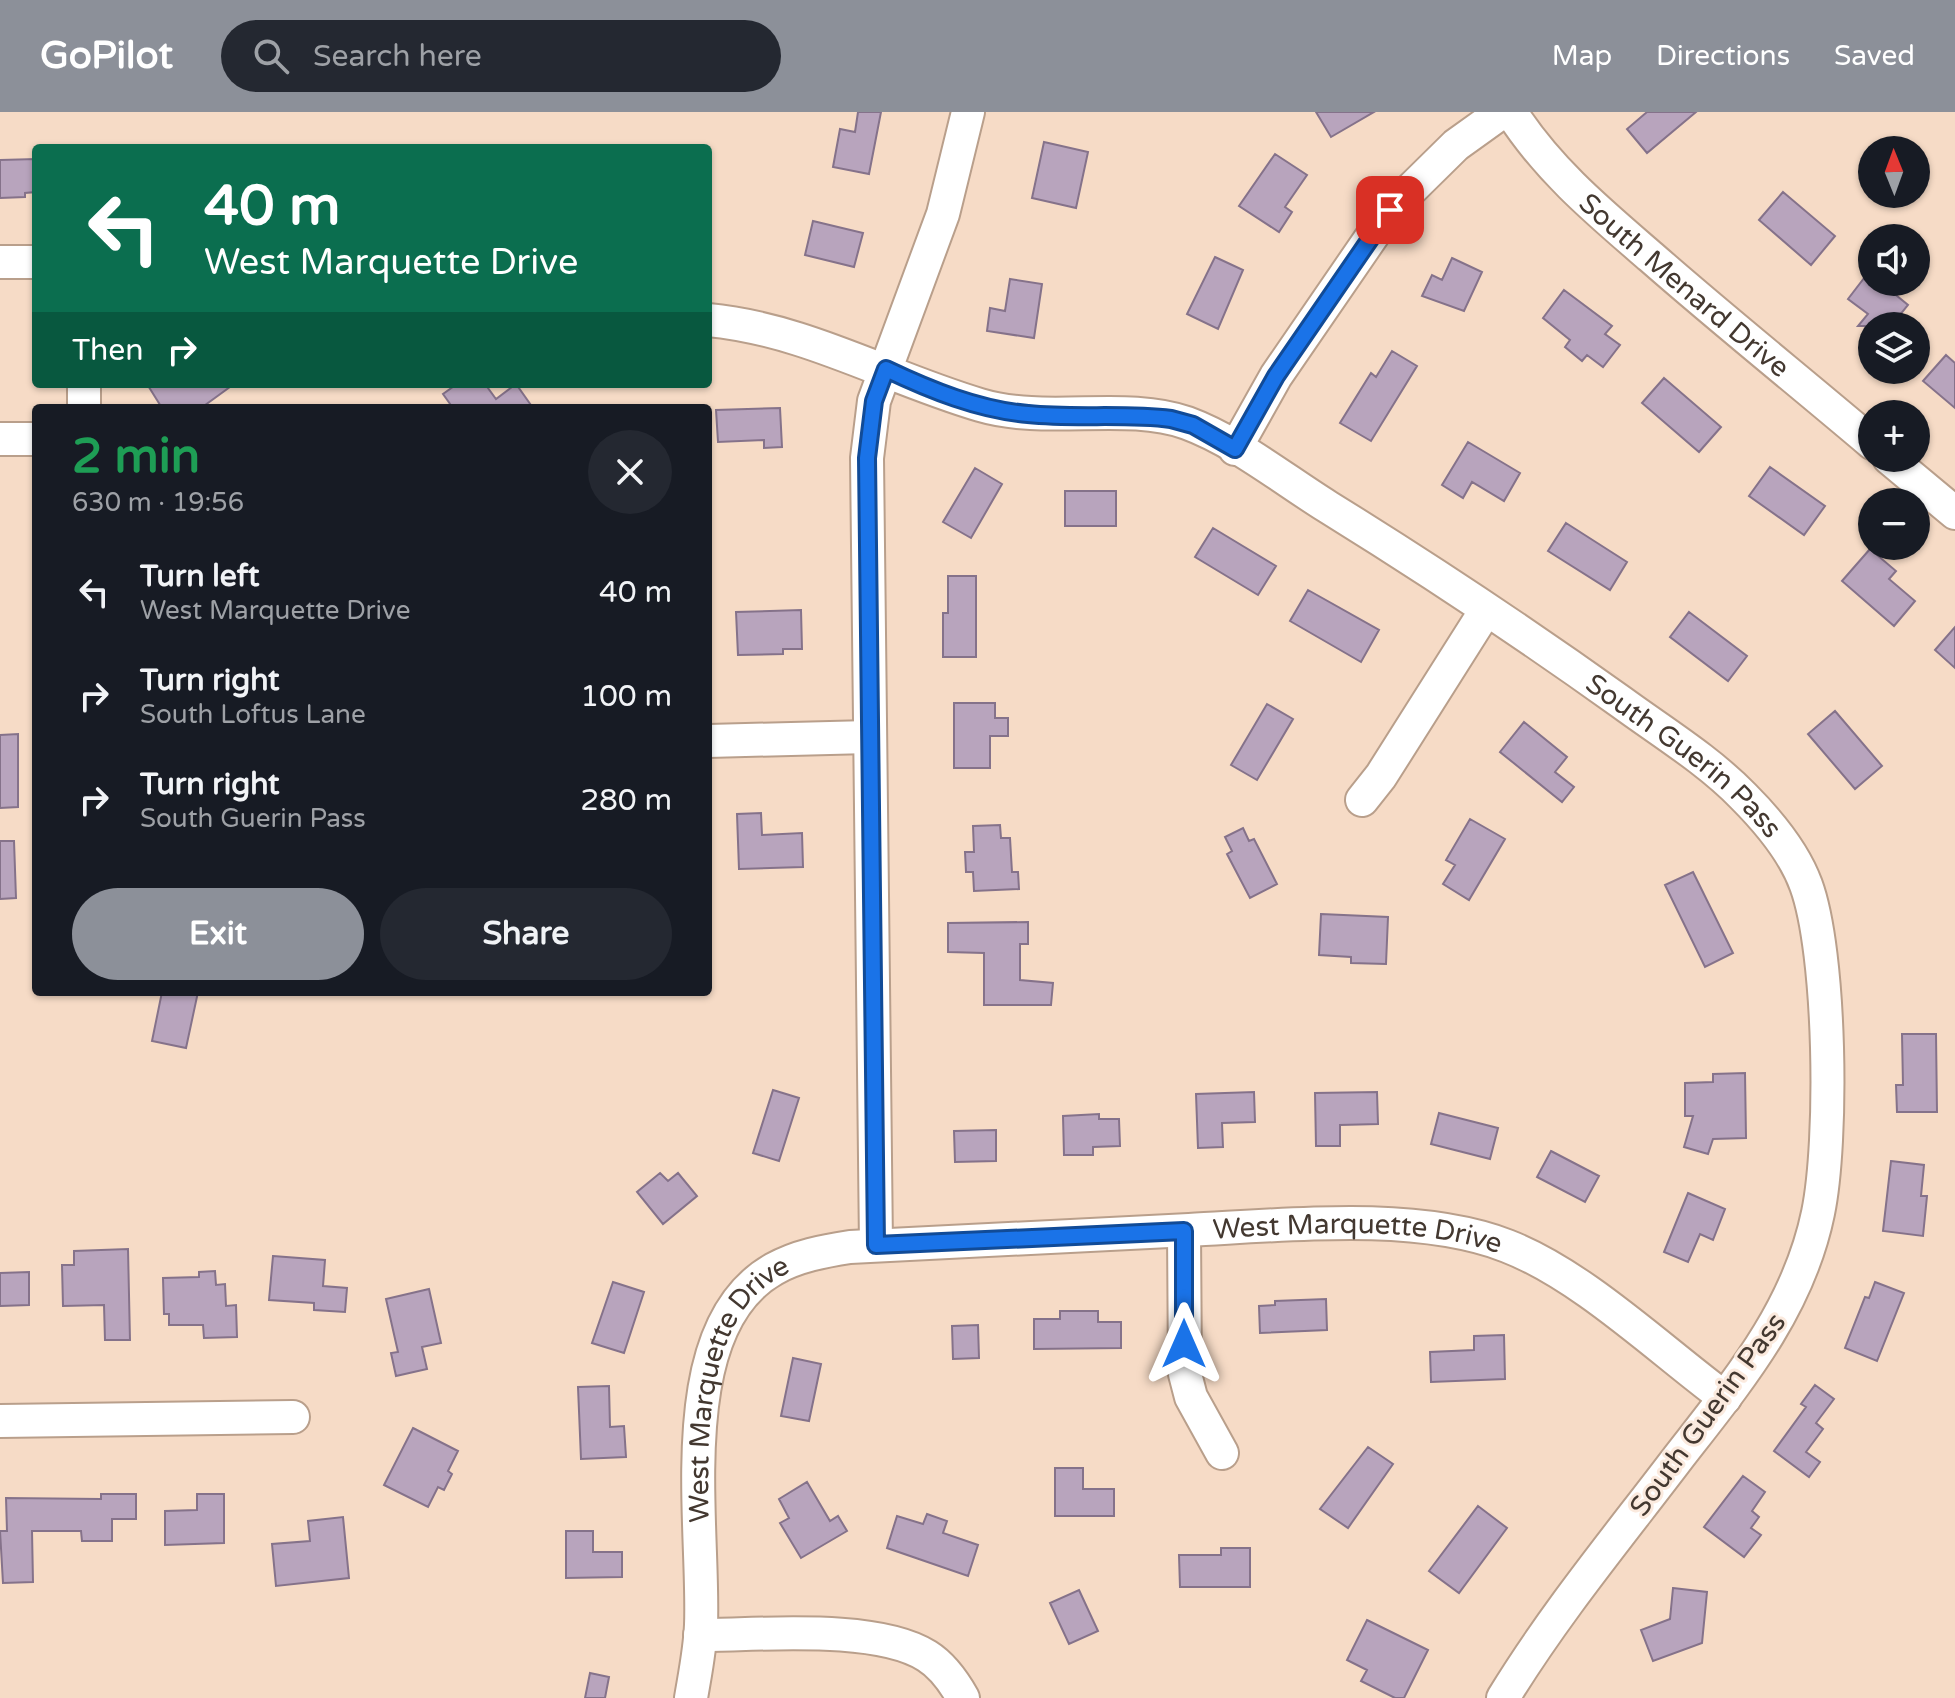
<!DOCTYPE html>
<meta charset="utf-8">
<style>
body{margin:0;font-family:"Varela Round",sans-serif;background:#242831;color:#f1f3f6;height:100vh;display:flex;flex-direction:column;font-size:30px;white-space:nowrap}
*{box-sizing:border-box;margin:0}
p{font-size:26px;color:#9ea1a6}
.icon{flex:none;width:44px;height:44px;fill:none;stroke:currentColor;stroke-width:2;stroke-linecap:round;stroke-linejoin:round}
.map{position:relative;flex:1;overflow:hidden}
.sheet{position:absolute;left:32px;top:292px;width:680px;height:592px;display:flex;flex-direction:column;background:#171b24;border-radius:8px;box-shadow:0 2px 6px #0004}
.sheet>*{flex:none}
.banner{position:absolute;left:32px;top:32px;width:680px;height:244px;border-radius:8px;box-shadow:0 2px 6px #0004;background:#0b6e4f;color:#fff;overflow:hidden}
.needle{width:52px;rotate:359deg}
.fabs{position:absolute;left:1858px;top:24px;display:grid;gap:16px}
.fabs a{display:grid;place-items:center;width:72px;height:72px;border-radius:50%;background:#171b24;box-shadow:0 2px 6px #0004;font-size:40px}
.pin{position:absolute;display:grid;place-items:center;width:68px;height:68px;color:#fff;margin:-34px;border-radius:16px;box-shadow:0 4px 12px #0006}
.me{position:absolute;width:88px;margin:-44px;rotate:0deg;stroke-linejoin:round;filter:drop-shadow(0 0 6px #0008)}
.turn{display:flex;align-items:center;gap:28px;height:168px;padding:0 40px;font-size:36px}
.turn .icon{width:104px;height:104px;stroke-width:2.5}
.turn b{display:block;font-size:56px;line-height:68px}
.then{display:flex;align-items:center;height:76px;padding:0 40px;background:#0003;gap:16px;font-size:30px}
.round{display:grid;place-items:center;flex:none;width:84px;height:84px;border-radius:42px;background:#242831}
.headline{display:flex;align-items:center;justify-content:space-between;height:136px;padding:0 40px}
h1{font-size:48px;font-weight:800;line-height:60px;color:#1e9e55}
.primary-button{display:flex;gap:16px;margin-top:auto;padding:16px 40px}
.primary-button a{flex:1;height:92px;border-radius:48px;background:#8c9099;color:#fff;font-size:32px;font-weight:800;line-height:92px;text-align:center}
.primary-button a+a{background:#242831;color:#f1f3f6}
ul{padding:0;list-style:none}
li{display:flex;align-items:center;gap:24px;height:104px;padding:0 40px}
li div{flex:1}
li b{display:block;font-size:30px}
li em{font-style:normal}
header{display:flex;align-items:center;gap:48px;box-sizing:border-box;height:112px;padding:0 40px;background:#8c9099;color:#fff}
header strong{font-size:38px}
nav{display:flex;gap:44px;margin-inline-start:auto;font-size:28px}
.search{width:560px;height:72px;background:#242831;display:flex;align-items:center;gap:20px;box-sizing:border-box;padding:0 28px;border-radius:44px;color:#9ea1a6;font-size:30px}
.map>svg:first-child{display:block}
.building{fill:#b8a4bd;stroke:#85728a;stroke-width:2}
.lines{fill:none;stroke-linecap:round;stroke-linejoin:round}
.minor-casing{stroke:#b99f8b;stroke-width:36}
.minor{stroke:#fff;stroke-width:32}
.route-casing{stroke:#114b97;stroke-width:20}
.route{stroke:#1a73e8;stroke-width:14}
.labels{text-anchor:middle;stroke-width:6;stroke-linejoin:round;paint-order:stroke}
.street-label{font-size:28px;fill:#433830;stroke:#fbeade}
</style>
<header>
<strong>GoPilot</strong>
<div class="search"><svg class="icon" aria-label="search" viewBox="0 0 24 24"><circle cx="10" cy="10" r="6"/><path d="M15 15l6 6"/></svg>Search here</div>
<nav><a>Map</a><a>Directions</a><a>Saved</a></nav>
</header>
<div class="map">
<svg width="1955" height="1586" viewBox="0 0 1955 1586">
<rect width="100%" height="100%" fill="#f6dbc6"/>
<!-- building -->
<path class="building" d="M 858,0 L 881,0 L 869,62 L 833,55 L 840,17 L 855,20 Z
M 1316,0 L 1374,0 L 1331,25 Z
M 1647,0 L 1696,0 L 1647,41 L 1627,17 Z
M 1044,30 L 1088,40 L 1076,96 L 1032,86 Z
M 1275,42 L 1307,63 L 1285,95 L 1292,100 L 1279,120 L 1239,94 Z
M 36,47 L 36,80 L 25,81 L 25,85 L 0,86 L 0,48 Z
M 1783,80 L 1835,124 L 1811,153 L 1759,108 Z
M 813,109 L 863,121 L 854,155 L 805,143 Z
M 1215,145 L 1243,158 L 1218,217 L 1187,202 Z
M 1452,146 L 1482,160 L 1464,199 L 1422,184 L 1432,163 L 1442,168 Z
M 1868,161 L 1872,170 L 1880,170 L 1908,193 L 1891,214 L 1858,214 L 1868,202 L 1848,187 Z
M 1010,167 L 1042,172 L 1034,226 L 987,219 L 990,196 L 1005,199 Z
M 1564,178 L 1612,214 L 1605,222 L 1620,233 L 1603,255 L 1587,243 L 1582,249 L 1565,235 L 1570,228 L 1543,206 Z
M 1392,239 L 1417,254 L 1371,329 L 1340,311 L 1371,261 L 1376,265 Z
M 1946,243 L 1955,251 L 1955,296 L 1923,269 Z
M 1664,266 L 1721,315 L 1699,340 L 1642,291 Z
M 147,272 L 234,272 L 201,296 L 162,296 Z
M 457,272 L 485,272 L 496,287 L 516,272 L 533,296 L 453,296 L 443,282 Z
M 780,296 L 782,335 L 764,336 L 764,328 L 718,330 L 716,298 Z
M 1468,330 L 1520,361 L 1504,389 L 1472,370 L 1463,386 L 1442,373 Z
M 1770,355 L 1825,394 L 1804,423 L 1749,384 Z
M 975,356 L 1002,372 L 971,426 L 943,410 Z
M 1065,379 L 1116,379 L 1116,414 L 1065,414 Z
M 1566,411 L 1627,450 L 1610,478 L 1548,439 Z
M 1213,416 L 1276,454 L 1258,483 L 1195,445 Z
M 1870,437 L 1896,459 L 1889,467 L 1915,489 L 1894,514 L 1842,469 Z
M 948,464 L 976,464 L 976,545 L 943,545 L 943,501 L 948,501 Z
M 1308,478 L 1379,518 L 1361,550 L 1290,509 Z
M 801,498 L 802,537 L 783,537 L 783,542 L 738,543 L 736,500 Z
M 1689,500 L 1747,544 L 1728,569 L 1670,525 Z
M 1955,515 L 1955,556 L 1935,538 Z
M 954,591 L 995,591 L 995,606 L 1008,606 L 1008,624 L 990,624 L 990,656 L 954,656 Z
M 1267,592 L 1293,607 L 1257,668 L 1231,653 Z
M 1835,599 L 1882,654 L 1855,677 L 1808,622 Z
M 1524,610 L 1567,645 L 1555,660 L 1574,675 L 1562,690 L 1500,640 Z
M 18,622 L 18,695 L 0,696 L 0,623 Z
M 761,701 L 762,723 L 802,721 L 803,755 L 739,757 L 737,702 Z
M 1470,707 L 1505,727 L 1469,788 L 1443,772 L 1455,753 L 1446,748 Z
M 1000,713 L 1001,726 L 1010,726 L 1012,760 L 1018,760 L 1019,777 L 974,779 L 973,760 L 966,760 L 965,740 L 974,740 L 973,714 Z
M 1243,716 L 1249,729 L 1254,727 L 1277,772 L 1250,786 L 1227,742 L 1232,739 L 1225,725 Z
M 0,729 L 14,729 L 16,786 L 0,787 Z
M 1693,760 L 1733,841 L 1705,855 L 1665,773 Z
M 1321,802 L 1388,805 L 1386,852 L 1351,851 L 1351,845 L 1319,843 Z
M 1028,810 L 1028,832 L 1020,832 L 1020,868 L 1053,871 L 1051,893 L 984,893 L 984,841 L 948,840 L 948,811 Z
M 162,880 L 198,880 L 186,936 L 152,929 Z
M 1902,922 L 1936,922 L 1937,1000 L 1897,1000 L 1896,973 L 1903,973 Z
M 1745,961 L 1746,1026 L 1713,1027 L 1708,1042 L 1684,1035 L 1693,1004 L 1685,1004 L 1685,971 L 1713,970 L 1713,962 Z
M 773,978 L 799,986 L 779,1049 L 753,1041 Z
M 1254,980 L 1255,1010 L 1222,1011 L 1223,1035 L 1198,1036 L 1196,982 Z
M 1377,980 L 1378,1012 L 1340,1013 L 1340,1034 L 1316,1034 L 1315,981 Z
M 1439,1001 L 1498,1016 L 1490,1047 L 1431,1032 Z
M 1099,1002 L 1099,1007 L 1119,1007 L 1120,1034 L 1093,1035 L 1093,1043 L 1064,1043 L 1063,1004 Z
M 996,1018 L 996,1049 L 955,1050 L 954,1019 Z
M 1551,1039 L 1599,1064 L 1585,1090 L 1537,1065 Z
M 1891,1049 L 1924,1053 L 1921,1084 L 1927,1084 L 1923,1124 L 1883,1119 Z
M 660,1061 L 668,1069 L 678,1061 L 697,1084 L 663,1112 L 637,1080 Z
M 1688,1081 L 1725,1097 L 1713,1128 L 1700,1122 L 1688,1150 L 1664,1140 Z
M 128,1137 L 130,1228 L 105,1228 L 104,1193 L 63,1194 L 62,1153 L 74,1153 L 74,1139 Z
M 273,1144 L 325,1148 L 323,1174 L 347,1176 L 345,1200 L 314,1198 L 314,1191 L 269,1188 Z
M 215,1159 L 216,1173 L 225,1172 L 226,1194 L 236,1193 L 237,1225 L 204,1226 L 203,1213 L 169,1213 L 169,1202 L 164,1202 L 163,1166 L 199,1165 L 199,1160 Z
M 29,1160 L 29,1193 L 0,1194 L 0,1161 Z
M 613,1170 L 644,1180 L 624,1241 L 592,1231 Z
M 1875,1170 L 1904,1181 L 1877,1249 L 1845,1236 L 1865,1185 L 1869,1186 Z
M 429,1177 L 441,1231 L 422,1235 L 427,1257 L 396,1264 L 391,1241 L 398,1240 L 386,1187 Z
M 1326,1187 L 1327,1218 L 1260,1221 L 1259,1194 L 1275,1193 L 1275,1189 Z
M 1060,1199 L 1098,1199 L 1098,1210 L 1121,1210 L 1121,1236 L 1034,1237 L 1034,1207 L 1060,1207 Z
M 978,1213 L 979,1246 L 953,1247 L 952,1214 Z
M 1504,1223 L 1505,1267 L 1431,1270 L 1430,1240 L 1474,1238 L 1474,1224 Z
M 793,1246 L 821,1252 L 809,1309 L 781,1304 Z
M 1815,1273 L 1834,1287 L 1816,1311 L 1823,1317 L 1806,1340 L 1820,1350 L 1809,1365 L 1774,1339 L 1806,1295 L 1801,1292 Z
M 609,1274 L 610,1315 L 624,1314 L 626,1345 L 581,1347 L 578,1275 Z
M 413,1316 L 458,1339 L 448,1359 L 452,1362 L 444,1378 L 438,1375 L 428,1395 L 384,1373 Z
M 1368,1335 L 1393,1352 L 1348,1416 L 1320,1397 Z
M 1055,1356 L 1083,1356 L 1083,1377 L 1114,1377 L 1114,1404 L 1055,1404 Z
M 1743,1364 L 1765,1380 L 1752,1399 L 1759,1405 L 1751,1416 L 1761,1423 L 1744,1445 L 1704,1415 Z
M 807,1370 L 830,1409 L 838,1404 L 847,1419 L 801,1446 L 780,1411 L 789,1406 L 779,1387 Z
M 101,1382 L 136,1382 L 136,1407 L 112,1407 L 112,1429 L 82,1429 L 81,1419 L 32,1419 L 33,1470 L 3,1471 L 0,1419 L 7,1419 L 6,1386 L 101,1387 Z
M 197,1382 L 224,1382 L 224,1431 L 165,1433 L 165,1399 L 197,1398 Z
M 1478,1394 L 1507,1416 L 1459,1481 L 1429,1459 Z
M 927,1402 L 947,1409 L 943,1421 L 978,1433 L 968,1464 L 887,1436 L 897,1404 L 923,1412 Z
M 343,1405 L 349,1466 L 276,1474 L 272,1432 L 310,1429 L 308,1409 Z
M 566,1419 L 593,1419 L 593,1440 L 622,1440 L 622,1465 L 566,1466 Z
M 1221,1436 L 1250,1436 L 1250,1475 L 1180,1475 L 1179,1443 L 1221,1443 Z
M 1673,1476 L 1707,1480 L 1702,1531 L 1653,1549 L 1641,1518 L 1670,1507 Z
M 1079,1478 L 1098,1519 L 1069,1532 L 1050,1491 Z
M 1367,1508 L 1428,1538 L 1404,1586 L 1395,1586 L 1361,1569 L 1367,1558 L 1347,1548 Z
M 590,1561 L 609,1565 L 605,1586 L 585,1586 Z"/>
<g class="lines">
<!-- minor casing -->
<g class="minor-casing">
<g id="minor">
<path id="s1" d="M 1511,0 C 1548,58 1600,101 1651,145 C 1724,209 1799,269 1872,331"/>
<path d="M 0,150 L 36,150"/>
<path id="s2" d="M 708,208 C 805,217 888,266 980,293 C 1047,313 1125,289 1187,311 C 1236,329 1283,367 1328,395 C 1428,457 1526,522 1621,590 C 1662,620 1708,648 1743,684 C 1768,709 1794,740 1806,773 C 1831,841 1833,1029 1818,1101 C 1798,1198 1737,1270 1678,1346 C 1618,1425 1555,1501 1503,1586"/>
<path d="M 84,296 L 84,272"/>
<path d="M 0,327 L 36,327"/>
<path d="M 1235,337 L 1276,264 L 1390,98 L 1456,33 L 1502,0"/>
<path d="M 1889,346 L 1955,401"/>
<path d="M 708,629 L 869,625"/>
<path d="M 1362,688 L 1381,664 L 1486,498"/>
<path d="M 1184,1119 L 1185,1262 L 1191,1285 L 1222,1341"/>
<path d="M 876,1133 L 867,346 L 874,289 L 943,102 L 968,0"/>
<path d="M 0,1309 L 293,1305"/>
<path d="M 700,1523 C 761,1523 876,1512 927,1544 C 943,1554 954,1570 963,1586"/>
<path id="s3" d="M 691,1586 C 695,1562 700,1538 701,1513 C 705,1412 669,1216 774,1157 C 797,1144 824,1139 850,1135 C 963,1130 1076,1124 1189,1118 C 1285,1113 1417,1099 1507,1134 C 1582,1163 1659,1237 1725,1286"/>
</g>
</g>
<!-- minor -->
<use href="#minor" class="minor"/>
</g>
<g class="lines">
<!-- route casing -->
<g class="route-casing">
<path id="route" d="M 1184,1232 L 1184,1119 L 876,1133 L 867,346 L 874,289 L 886,257 C 930,278 979,298 1028,302 C 1076,307 1124,301 1171,307 L 1193,313 L 1235,337 L 1276,264 L 1390,98"/>
</g>
<!-- route -->
<use href="#route" class="route"/>
</g>
<g class="labels">
<!-- street labels -->
<g class="street-label">
<text dy="10" stroke="none"><textPath href="#s1" startOffset="246">South Menard Drive</textPath></text>
<text dy="10" stroke="none"><textPath href="#s2" startOffset="1094">South Guerin Pass</textPath></text>
<text dy="10" stroke="none"><textPath href="#s3" startOffset="1042">West Marquette Drive</textPath></text>
<text dy="10" stroke="none"><textPath href="#s3" startOffset="322">West Marquette Drive</textPath></text>
<text transform="translate(1707 1302) rotate(-54)" y="10">South Guerin Pass</text>
</g>
</g>
</svg>
<div class="fabs">
<a><svg class="needle" viewBox="-14 -14 28 28"><path d="M0-13l5 13h-10z" fill="#e53935"/><path d="M0 13l5-13h-10z" fill="#9ea1a6"/></svg></a>
<a><svg class="icon" aria-label="sound" viewBox="0 0 24 24"><path d="M4 9h4l5-4v14l-5-4H4zM17 9q2 3 0 6"/></svg></a>
<a><svg class="icon" aria-label="layers" viewBox="0 0 24 24"><path d="M12 4l9 5-9 5-9-5zM3 14l9 5 9-5"/></svg></a>
<a>+</a>
<a>−</a>
</div>
<div class="pin" style="left:1390px;top:98px;background:#d93025"><svg class="icon" aria-label="arrive" viewBox="0 0 24 24"><path d="M6 21V4h12l-3 4 3 4H6"/></svg></div>
<svg class="me" style="left:1184px;top:1232px" viewBox="-20 -20 40 40"><path d="M0-17L14 15 0 8-14 15z" fill="#1a73e8" stroke="#fff" stroke-width="4"/></svg>
<div class="banner">
<div class="turn"><svg class="icon" aria-label="left" viewBox="0 0 24 24"><path d="M17 20v-9H6M10 6l-5 5 5 5"/></svg><div><b>40 m</b>West Marquette Drive</div></div>
<div class="then">Then<svg class="icon" aria-label="right" viewBox="0 0 24 24"><path d="M7 20v-9h11M14 6l5 5-5 5"/></svg></div>
</div>
<section class="sheet">
<div class="headline"><div><h1>2 min</h1><p>630 m · 19:56</p></div><a class="round"><svg class="icon" aria-label="close" viewBox="0 0 24 24"><path d="M6 6l12 12M18 6L6 18"/></svg></a></div>
<ul>
<li><svg class="icon" aria-label="left" viewBox="0 0 24 24"><path d="M17 20v-9H6M10 6l-5 5 5 5"/></svg><div><b>Turn left</b><p>West Marquette Drive</p></div><em>40 m</em></li>
<li><svg class="icon" aria-label="right" viewBox="0 0 24 24"><path d="M7 20v-9h11M14 6l5 5-5 5"/></svg><div><b>Turn right</b><p>South Loftus Lane</p></div><em>100 m</em></li>
<li><svg class="icon" aria-label="right" viewBox="0 0 24 24"><path d="M7 20v-9h11M14 6l5 5-5 5"/></svg><div><b>Turn right</b><p>South Guerin Pass</p></div><em>280 m</em></li>
</ul>
<div class="primary-button"><a>Exit</a><a>Share</a></div>
</section>
</div>
